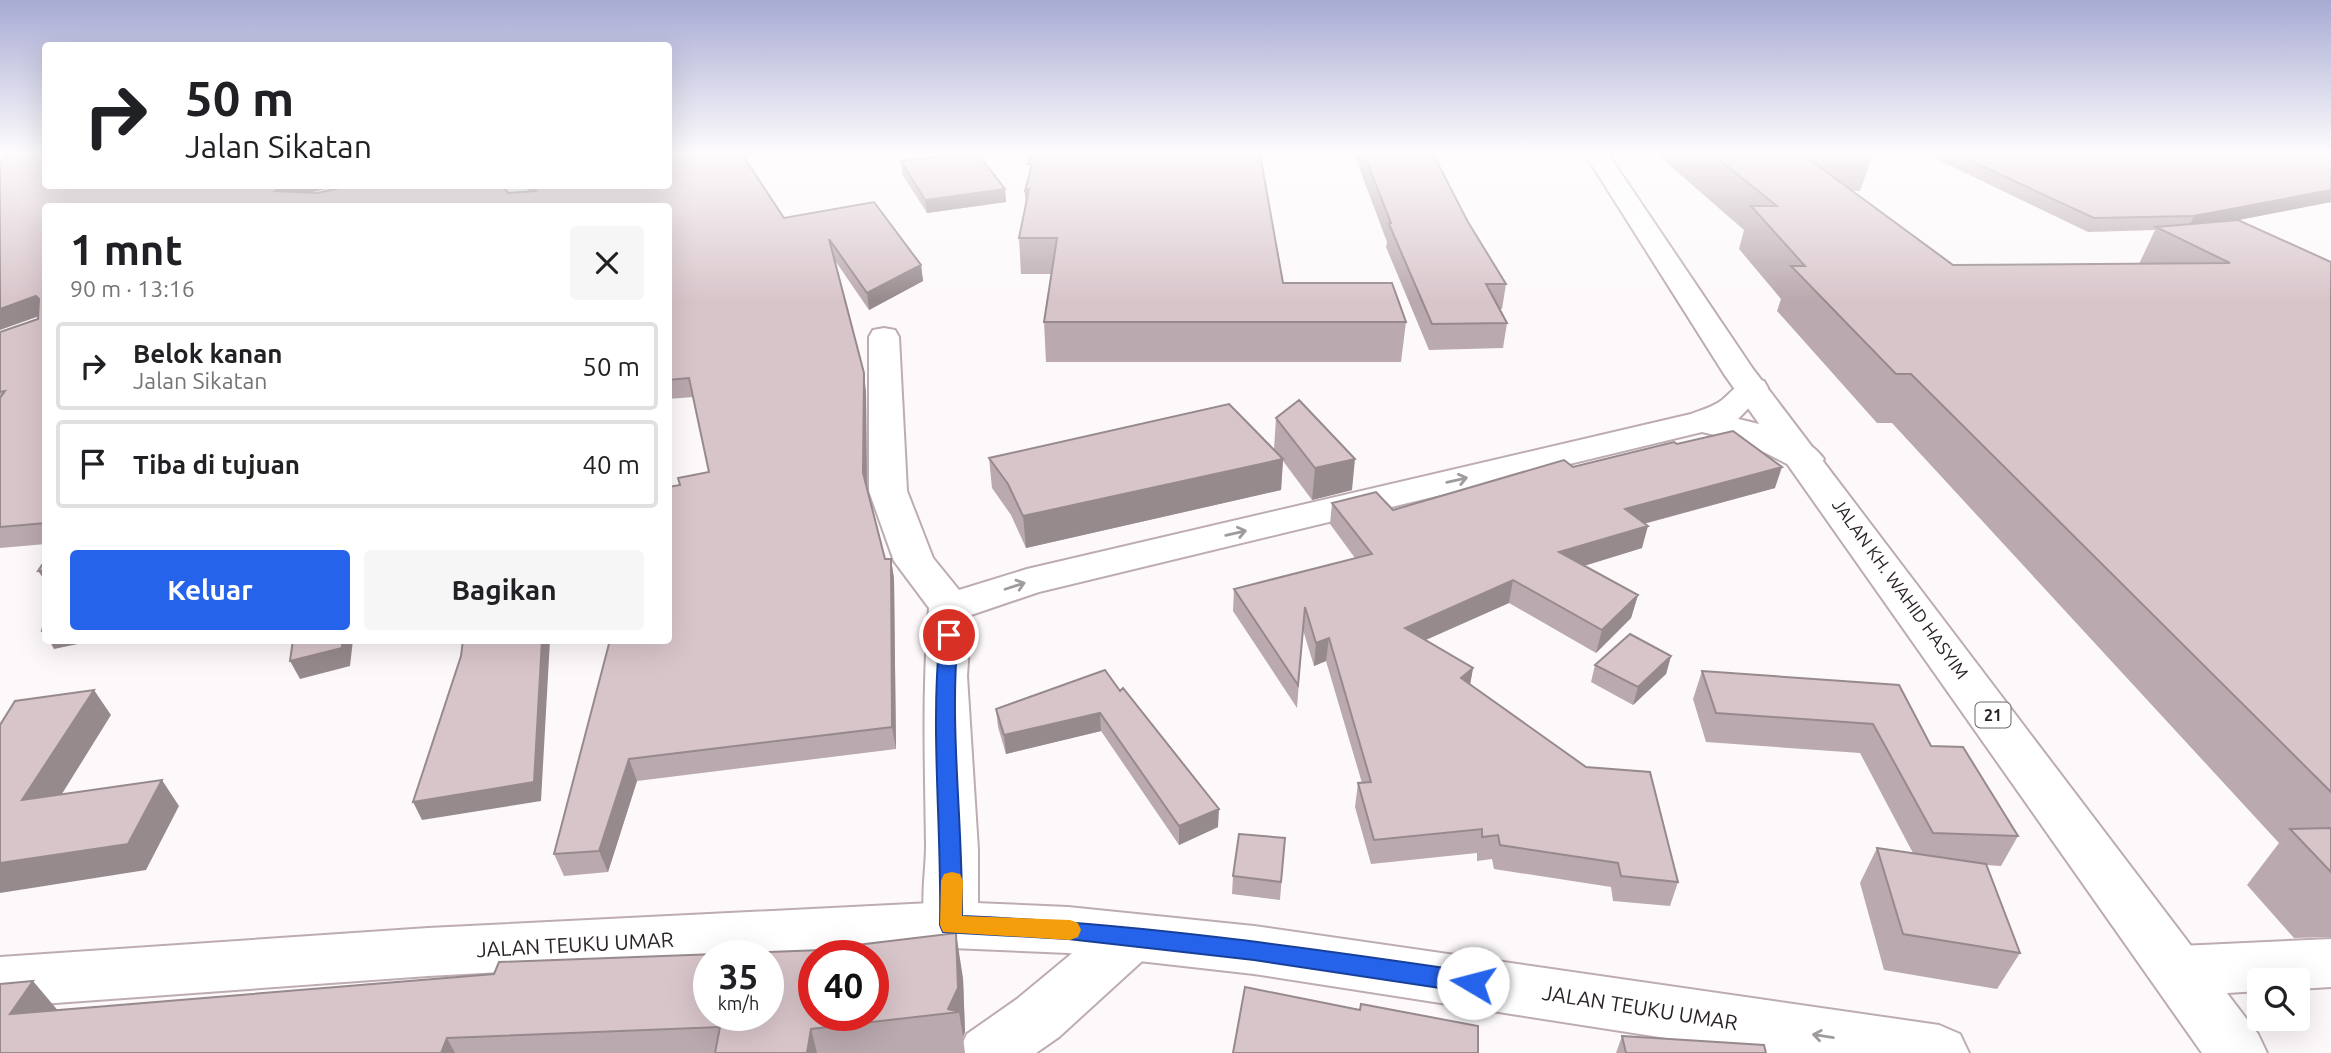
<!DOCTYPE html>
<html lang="id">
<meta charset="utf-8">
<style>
body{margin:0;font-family:Ubuntu,sans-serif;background:#f6f6f6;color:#202124;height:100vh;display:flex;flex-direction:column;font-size:26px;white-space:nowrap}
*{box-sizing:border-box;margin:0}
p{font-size:23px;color:#757577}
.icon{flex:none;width:38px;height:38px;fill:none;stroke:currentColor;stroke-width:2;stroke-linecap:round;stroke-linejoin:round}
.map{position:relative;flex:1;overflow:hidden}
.drawer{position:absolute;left:42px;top:203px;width:630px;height:441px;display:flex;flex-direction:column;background:#fff;border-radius:7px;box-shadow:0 7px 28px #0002}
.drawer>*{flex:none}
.banner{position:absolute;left:42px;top:42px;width:630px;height:147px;border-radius:7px;box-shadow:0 7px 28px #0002;background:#fff;color:#202124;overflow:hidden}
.controls{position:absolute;left:2247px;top:968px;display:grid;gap:14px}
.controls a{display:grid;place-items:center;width:63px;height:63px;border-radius:7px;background:#fff;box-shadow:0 7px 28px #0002;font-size:35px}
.speed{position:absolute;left:693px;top:940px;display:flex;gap:14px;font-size:35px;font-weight:700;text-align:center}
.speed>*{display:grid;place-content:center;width:91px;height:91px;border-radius:50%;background:#fff;box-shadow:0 7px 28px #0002;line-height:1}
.speed small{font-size:18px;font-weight:400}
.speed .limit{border:10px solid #d22;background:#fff;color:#111}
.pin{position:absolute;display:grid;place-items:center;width:60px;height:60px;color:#fff;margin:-30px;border:4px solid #fff;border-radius:50%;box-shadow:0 2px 7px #0007}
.me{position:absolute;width:77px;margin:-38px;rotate:278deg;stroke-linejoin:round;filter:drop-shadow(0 0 5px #0008)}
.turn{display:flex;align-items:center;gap:24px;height:147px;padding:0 28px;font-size:32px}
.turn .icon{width:91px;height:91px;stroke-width:2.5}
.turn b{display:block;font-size:49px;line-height:60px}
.round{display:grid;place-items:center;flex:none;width:74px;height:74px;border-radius:7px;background:#f6f6f6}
.overview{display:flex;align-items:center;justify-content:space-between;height:119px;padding:0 28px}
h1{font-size:42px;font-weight:700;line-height:52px}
.action{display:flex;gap:14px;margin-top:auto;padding:14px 28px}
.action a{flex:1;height:80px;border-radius:7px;background:#2563eb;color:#fff;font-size:28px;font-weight:700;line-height:80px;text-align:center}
.action a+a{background:#f6f6f6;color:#202124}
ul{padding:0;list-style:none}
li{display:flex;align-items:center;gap:21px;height:88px;margin:0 14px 10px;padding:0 14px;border:4px solid #e0e0e0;border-radius:7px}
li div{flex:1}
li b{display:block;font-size:26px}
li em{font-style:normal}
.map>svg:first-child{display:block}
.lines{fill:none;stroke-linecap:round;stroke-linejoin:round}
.minor-casing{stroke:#bdacb1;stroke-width:4}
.tertiary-casing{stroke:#bdacb1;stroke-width:4}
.trunk-casing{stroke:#bdacb1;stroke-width:4}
.minor{fill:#fff;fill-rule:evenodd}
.tertiary{fill:#fff;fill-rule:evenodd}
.trunk{fill:#fff;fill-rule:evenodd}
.wall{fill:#baa9ae}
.shaded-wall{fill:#978a8d}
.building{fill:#d8c5ca;stroke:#978a8d;stroke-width:2;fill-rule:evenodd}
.oneway{stroke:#a09c9d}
.route{fill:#2563eb;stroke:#184099;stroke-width:2}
.slow{fill:#f59e0b}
.labels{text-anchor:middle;stroke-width:6;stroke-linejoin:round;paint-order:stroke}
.shield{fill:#fff;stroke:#6b6667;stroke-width:2}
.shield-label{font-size:16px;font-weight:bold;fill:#2b2426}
.street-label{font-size:18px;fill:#2b2426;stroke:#fff}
.near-street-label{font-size:21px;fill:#2b2426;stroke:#fff}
</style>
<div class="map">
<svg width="2331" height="1053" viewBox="0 0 2331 1053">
<rect width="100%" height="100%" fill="#fdf9fa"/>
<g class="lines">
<!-- minor casing -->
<g class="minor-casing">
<path id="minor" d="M 501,186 L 525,186 L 538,206 L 513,206 Z
M 884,328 L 895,330 L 899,337 L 907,491 L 933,558 L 959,590 L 1027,569 L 1691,414 C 1701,410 1713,407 1722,400 C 1737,388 1741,375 1764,381 L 1768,388 L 1738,419 C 1765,425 1808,435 1824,459 L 1819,467 L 1806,470 L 1793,467 L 1744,442 L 1702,432 L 1039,592 L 971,615 L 967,676 L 978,850 L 978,925 L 970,941 L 951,948 L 932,941 C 917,912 926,877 926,846 C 925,766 922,688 929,608 L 894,561 L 869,491 L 869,337 L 873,330 Z
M 1131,914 L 1151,921 L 1159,937 L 1151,953 L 1059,1037 L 1036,1053 L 958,1053 L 967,1034 L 1017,999 L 1111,921 Z"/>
</g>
<!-- tertiary casing -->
<g class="tertiary-casing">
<path id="tertiary" d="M 951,902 L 1068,907 L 1254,926 L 1939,1025 L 1960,1034 L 1969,1053 L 1762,1053 L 1254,974 L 1068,953 L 951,948 L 768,958 L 709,956 L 709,961 L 428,976 L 0,1007 L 0,957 L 428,928 Z
M 2331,939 L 2331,987 L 2298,989 L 2298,980 L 2259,980 L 2259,991 L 2180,996 L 2160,988 L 2152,971 L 2160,954 L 2180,946 Z"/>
</g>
<!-- trunk casing -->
<g class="trunk-casing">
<path id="trunk" d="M 1585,154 L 1608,154 L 1753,369 L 2258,1034 L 2267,1053 L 2202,1053 L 1724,374 Z"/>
</g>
<!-- minor -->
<use href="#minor" class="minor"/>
<!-- tertiary -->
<use href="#tertiary" class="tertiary"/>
<!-- trunk -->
<use href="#trunk" class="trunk"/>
</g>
<!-- wall -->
<path class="wall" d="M 1354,154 L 1433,154 L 1468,222 L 1506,284 L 1502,309 L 1499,309 L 1507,323 L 1503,348 L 1429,350 L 1386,247 L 1387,242 Z
M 1659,154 L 1873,154 L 1860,191 L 1852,191 L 1953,265 L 2139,264 L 2155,230 L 2088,232 L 1926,154 L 2331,154 L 2331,202 L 2239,220 L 2331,262 L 2331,937 L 2294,938 L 2247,885 L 2279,843 L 1892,423 L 1877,423 L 1777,311 L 1781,299 L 1739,249 L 1744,230 L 1659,156 Z
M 744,157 L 784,218 L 921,265 L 923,281 L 869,310 L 834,259 L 866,392 L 867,485 L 885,559 L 891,559 L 894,579 L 896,749 L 637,781 L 608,872 L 564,876 L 554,854 L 680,485 L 709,472 L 693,397 L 668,399 L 668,206 L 46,206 L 46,544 L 0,548 L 0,332 L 38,319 L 38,316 L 0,161 L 309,193 L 508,193 L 530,191 L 526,186 L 668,186 Z
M 901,161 L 1005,189 L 1006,202 L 927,213 L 902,174 Z
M 1025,191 L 1283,283 L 1406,322 L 1401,362 L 1046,362 L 1044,322 L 1052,274 L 1021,274 L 1019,238 L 1026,204 Z
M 1276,418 L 1352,490 L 1312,500 L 1283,461 L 1281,490 L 1026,548 L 1011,515 L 992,488 L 989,458 L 1279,455 L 1274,449 Z
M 1677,444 L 1775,488 L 1644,524 L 1642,548 L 1584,566 L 1638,595 L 1631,618 L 1596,653 L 1509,603 L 1425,640 L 1473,668 L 1470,684 L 1678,882 L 1670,906 L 1613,901 L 1611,887 L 1494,869 L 1492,859 L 1477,861 L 1477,853 L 1371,864 L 1355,807 L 1358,783 L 1362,783 L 1326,661 L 1314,666 L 1303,630 L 1297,708 L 1233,611 L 1234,589 L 1355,558 L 1330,524 L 1332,503 L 1393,510 L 1573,467 Z
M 1671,656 L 1666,674 L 1633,705 L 1591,682 L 1595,665 Z
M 1105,670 L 1218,827 L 1179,845 L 1101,731 L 1006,754 L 998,727 L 996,709 Z
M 1702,671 L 1899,685 L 1931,746 L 2018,836 L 2001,866 L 1986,865 L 2020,953 L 1997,989 L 1884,970 L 1860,883 L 1877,848 L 1913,853 L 1860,753 L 1706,742 L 1693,699 Z
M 1285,838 L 1280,900 L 1232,894 L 1233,876 Z
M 963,978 L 965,1032 L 963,1037 L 965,1053 L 0,1053 L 57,1010 Z
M 1622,1036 L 1766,1053 L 1616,1053 Z"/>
<!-- shaded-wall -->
<path class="shaded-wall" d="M 737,154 L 766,154 L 738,158 Z
M 279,186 L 337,186 L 287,198 L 275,191 Z
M 1005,189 L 1006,202 L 927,213 L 925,200 Z
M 1029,189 L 1027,226 L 1025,191 Z
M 2331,190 L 2331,202 L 2187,230 L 2194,216 Z
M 921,265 L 923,281 L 869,310 L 867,293 Z
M 36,296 L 45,314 L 0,330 L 0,309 Z
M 864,373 L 866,392 L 867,492 L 863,473 Z
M 1283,459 L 1281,490 L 1026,548 L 1023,516 Z
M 1355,459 L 1352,490 L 1312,500 L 1315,468 Z
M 1782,467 L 1775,488 L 1620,530 L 1625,509 Z
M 1648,526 L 1642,548 L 1554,575 L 1559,552 Z
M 891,559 L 894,579 L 896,749 L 892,727 Z
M 46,570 L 46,582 L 38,571 Z
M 1513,580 L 1509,603 L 1401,651 L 1405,628 Z
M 1638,595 L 1631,618 L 1596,653 L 1602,630 Z
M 1329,638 L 1326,661 L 1314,666 L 1316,643 Z
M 49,640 L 97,640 L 54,649 Z
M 342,640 L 353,640 L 350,666 L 300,679 L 290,661 Z
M 542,640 L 550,640 L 541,801 L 422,820 L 413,802 Z
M 1671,656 L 1666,674 L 1633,705 L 1638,687 Z
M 1473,668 L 1469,691 L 1461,678 Z
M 94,690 L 111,715 L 42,826 L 22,800 Z
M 1100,713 L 1101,731 L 1006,754 L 1004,735 Z
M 629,759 L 637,781 L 608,872 L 599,851 Z
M 162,780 L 179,806 L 146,870 L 0,893 L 0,863 Z
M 1219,809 L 1218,827 L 1179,845 L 1179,826 Z
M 956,933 L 963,978 L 965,1032 L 963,1037 L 959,1012 L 948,1009 Z
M 33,981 L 71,1026 L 10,1014 Z
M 811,1029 L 817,1053 L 807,1053 Z
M 447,1038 L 455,1053 L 441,1053 Z"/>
<!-- building -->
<path class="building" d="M 9,154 L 46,154 L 46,186 L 279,186 L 275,191 L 318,193 L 348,186 L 503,186 L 508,193 L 536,191 L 532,186 L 668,186 L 668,154 L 742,154 L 784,218 L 874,202 L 921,265 L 867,293 L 829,239 L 864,373 L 863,473 L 885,559 L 891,559 L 892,727 L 629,759 L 599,851 L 554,854 L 610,640 L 668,640 L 668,487 L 680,485 L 678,478 L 709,472 L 689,378 L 668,380 L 668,206 L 46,206 L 46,523 L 0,527 L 0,398 L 5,391 L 0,392 L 0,332 L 38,319 L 39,299 L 36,296 L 0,309 L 0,161 L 2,161 Z
M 958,154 L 978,154 L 1005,189 L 925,200 L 901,161 Z
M 1031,154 L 1260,154 L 1283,283 L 1392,283 L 1406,322 L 1044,322 L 1057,238 L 1019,238 L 1029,189 L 1025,191 L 1032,164 L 1028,164 Z
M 1364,154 L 1433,154 L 1468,222 L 1506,284 L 1486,284 L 1507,323 L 1432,324 L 1389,224 L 1391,223 Z
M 1712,154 L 1802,154 L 1953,265 L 2230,263 L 2156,227 L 2238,220 L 2331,262 L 2331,792 L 1911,374 L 1896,374 L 1791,266 L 1805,266 L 1751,206 L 1777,206 Z
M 1956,154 L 2331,154 L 2331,190 L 2194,216 L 2094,218 Z
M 1299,400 L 1355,459 L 1315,468 L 1276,418 Z
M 1229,404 L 1283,459 L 1023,516 L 1008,484 L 989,458 Z
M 1733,431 L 1782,467 L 1625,509 L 1648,526 L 1559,552 L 1638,595 L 1602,630 L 1513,580 L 1405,628 L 1473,668 L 1461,678 L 1586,767 L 1650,772 L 1678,882 L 1621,876 L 1618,863 L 1500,845 L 1498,835 L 1482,837 L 1482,829 L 1374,840 L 1358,783 L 1371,782 L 1329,638 L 1316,643 L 1305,607 L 1298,685 L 1234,589 L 1372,554 L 1332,503 L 1376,492 L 1393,510 L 1564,460 L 1573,467 L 1674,442 L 1677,444 Z
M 46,559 L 46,570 L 38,571 Z
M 46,613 L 46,631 L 42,631 Z
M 1630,634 L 1671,656 L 1638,687 L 1595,665 Z
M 293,640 L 342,640 L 342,648 L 290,661 Z
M 463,640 L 542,640 L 534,782 L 413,802 L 461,656 Z
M 1105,670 L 1120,691 L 1123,688 L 1219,809 L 1179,826 L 1100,713 L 1004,735 L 996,709 Z
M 1702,671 L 1899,685 L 1931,746 L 1963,747 L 2018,836 L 1933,833 L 1873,724 L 1716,713 Z
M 94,690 L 22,800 L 162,780 L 128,844 L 0,863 L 0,725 L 15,701 Z
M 2331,828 L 2331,872 L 2290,829 Z
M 1239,834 L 1285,838 L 1281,882 L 1233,876 Z
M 1877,848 L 1986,864 L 2020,953 L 1903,934 Z
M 956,933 L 958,988 L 948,1009 L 959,1012 L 811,1029 L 807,1053 L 715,1053 L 720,1027 L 447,1038 L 441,1053 L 0,1053 L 0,984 L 33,981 L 10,1014 L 494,974 L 499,962 L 849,949 L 849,946 ZM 709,956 L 768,956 L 768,1015 L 709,1015 ZM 814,956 L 873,956 L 873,1015 L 814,1015 Z
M 1245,987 L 1360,1010 L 1361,1004 L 1478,1026 L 1478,1053 L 1233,1053 Z
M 1622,1036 L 1764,1045 L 1766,1053 L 1626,1053 Z"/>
<!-- one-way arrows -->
<defs><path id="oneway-shaft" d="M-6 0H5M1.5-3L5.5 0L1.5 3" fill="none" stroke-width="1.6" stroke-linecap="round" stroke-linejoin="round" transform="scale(1.75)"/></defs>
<g class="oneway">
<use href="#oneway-shaft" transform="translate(1457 480) rotate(-13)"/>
<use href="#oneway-shaft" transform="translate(1236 533) rotate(-13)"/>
<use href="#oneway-shaft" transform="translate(1015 586) rotate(-18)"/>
<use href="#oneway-shaft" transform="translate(1823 1036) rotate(-171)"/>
</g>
<!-- sky -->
<linearGradient id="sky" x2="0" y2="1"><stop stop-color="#a7abd3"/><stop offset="0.51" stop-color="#fefcfd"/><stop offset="1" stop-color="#fefcfd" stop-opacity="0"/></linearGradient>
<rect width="2331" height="301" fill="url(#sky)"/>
<!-- route -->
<path class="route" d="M 949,629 L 958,635 C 949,728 963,823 962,916 C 1134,923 1303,947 1473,972 L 1481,976 L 1485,983 L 1481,990 L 1473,993 L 1254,960 L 1068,939 L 943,932 L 940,925 C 942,829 930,730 940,635 Z"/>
<!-- slow -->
<path class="slow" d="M 952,872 L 960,874 L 963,881 L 962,916 L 1070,920 L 1078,923 L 1081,930 L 1078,937 L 1070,940 L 943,932 L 940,925 L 941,881 L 944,874 Z"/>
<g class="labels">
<!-- shield labels -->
<rect class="shield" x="1975.5" y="702.5" width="35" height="25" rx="5"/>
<g class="shield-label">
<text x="1993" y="721">21</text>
</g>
<!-- street labels -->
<g class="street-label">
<text transform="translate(1900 589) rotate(54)" y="6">JALAN KH. WAHID HASYIM</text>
</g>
<!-- near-street labels -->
<g class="near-street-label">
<text transform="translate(575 945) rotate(-3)" y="7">JALAN TEUKU UMAR</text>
<text transform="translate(1640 1008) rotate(9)" y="7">JALAN TEUKU UMAR</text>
</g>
</g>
</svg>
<div class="controls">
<a><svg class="icon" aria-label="search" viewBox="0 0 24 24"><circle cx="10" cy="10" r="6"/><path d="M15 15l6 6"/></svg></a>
</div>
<div class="speed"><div>35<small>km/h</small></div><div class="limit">40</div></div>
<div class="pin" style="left:949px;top:635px;background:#d93025"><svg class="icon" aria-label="arrive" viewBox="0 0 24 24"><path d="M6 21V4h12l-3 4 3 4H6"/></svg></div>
<svg class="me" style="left:1473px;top:983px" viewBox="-20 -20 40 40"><circle r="19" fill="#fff"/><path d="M0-13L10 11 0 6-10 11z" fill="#2563eb"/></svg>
<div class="banner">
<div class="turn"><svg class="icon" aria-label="right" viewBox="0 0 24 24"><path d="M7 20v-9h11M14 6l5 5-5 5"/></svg><div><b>50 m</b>Jalan Sikatan</div></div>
</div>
<section class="drawer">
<div class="overview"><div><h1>1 mnt</h1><p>90 m · 13:16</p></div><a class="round"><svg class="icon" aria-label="close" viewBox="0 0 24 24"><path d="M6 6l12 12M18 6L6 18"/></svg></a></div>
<ul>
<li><svg class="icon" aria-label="right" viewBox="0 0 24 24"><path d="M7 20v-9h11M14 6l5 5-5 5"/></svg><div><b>Belok kanan</b><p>Jalan Sikatan</p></div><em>50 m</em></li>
<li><svg class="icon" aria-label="arrive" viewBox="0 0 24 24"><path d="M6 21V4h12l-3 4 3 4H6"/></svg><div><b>Tiba di tujuan</b></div><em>40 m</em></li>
</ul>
<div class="action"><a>Keluar</a><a>Bagikan</a></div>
</section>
</div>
